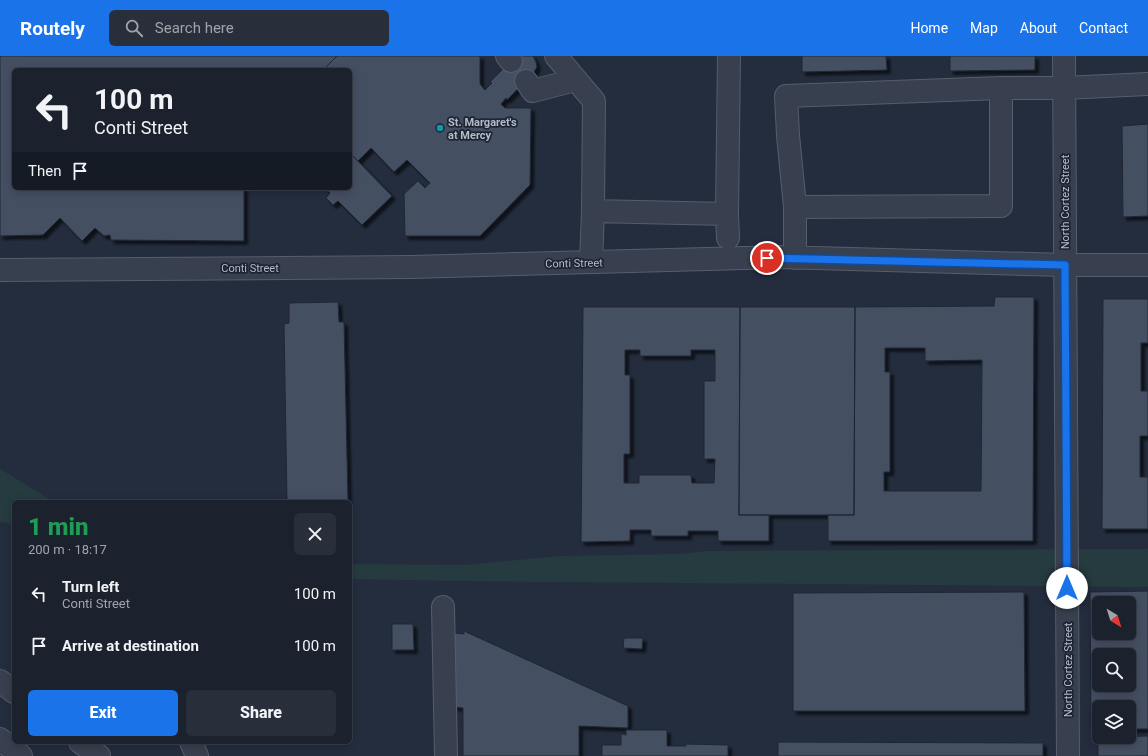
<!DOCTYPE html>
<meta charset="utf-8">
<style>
body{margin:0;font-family:Roboto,sans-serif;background:#282f3a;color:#f1f3f6;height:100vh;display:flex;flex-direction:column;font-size:15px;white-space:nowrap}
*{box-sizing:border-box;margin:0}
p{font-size:13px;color:#a0a4aa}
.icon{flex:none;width:22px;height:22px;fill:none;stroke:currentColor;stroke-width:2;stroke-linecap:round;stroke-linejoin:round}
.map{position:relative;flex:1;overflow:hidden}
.side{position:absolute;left:12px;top:444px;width:340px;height:244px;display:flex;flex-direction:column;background:#1b222e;border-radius:6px;box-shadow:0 2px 10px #0003,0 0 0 1px #393f4a}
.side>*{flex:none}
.top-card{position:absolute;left:12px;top:12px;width:340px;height:122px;border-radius:6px;box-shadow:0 2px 10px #0003,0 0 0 1px #393f4a;background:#1b222e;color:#f1f3f6;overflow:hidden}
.needle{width:26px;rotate:142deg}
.controls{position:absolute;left:1092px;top:540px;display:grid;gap:8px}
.controls a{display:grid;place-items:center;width:44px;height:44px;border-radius:6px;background:#1b222e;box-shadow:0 2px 10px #0003,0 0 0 1px #393f4a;font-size:20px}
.pin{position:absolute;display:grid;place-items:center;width:34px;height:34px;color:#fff;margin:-17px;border:2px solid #fff;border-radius:50%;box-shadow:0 1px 4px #0007}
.me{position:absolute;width:44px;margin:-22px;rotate:0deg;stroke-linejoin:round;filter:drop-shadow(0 0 3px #0008)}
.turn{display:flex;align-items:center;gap:14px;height:84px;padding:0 16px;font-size:18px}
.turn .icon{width:52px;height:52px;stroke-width:2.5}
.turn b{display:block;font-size:28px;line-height:34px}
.then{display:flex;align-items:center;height:38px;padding:0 16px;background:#0003;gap:8px;font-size:15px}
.round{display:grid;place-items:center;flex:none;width:42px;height:42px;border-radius:6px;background:#282f3a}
.overview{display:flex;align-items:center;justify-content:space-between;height:68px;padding:0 16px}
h1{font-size:24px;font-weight:800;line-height:30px;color:#1e9e55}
.primary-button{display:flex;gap:8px;margin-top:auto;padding:8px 16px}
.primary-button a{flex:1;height:46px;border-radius:6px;background:#1a73e8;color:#fff;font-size:16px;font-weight:800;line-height:46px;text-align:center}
.primary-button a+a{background:#282f3a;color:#f1f3f6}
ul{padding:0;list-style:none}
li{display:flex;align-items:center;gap:12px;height:52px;padding:0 16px}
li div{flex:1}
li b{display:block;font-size:15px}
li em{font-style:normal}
header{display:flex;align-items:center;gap:24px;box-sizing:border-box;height:56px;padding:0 20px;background:#1a73e8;color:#fff}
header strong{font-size:19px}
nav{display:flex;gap:22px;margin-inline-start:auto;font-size:14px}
.search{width:280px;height:36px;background:#282f3a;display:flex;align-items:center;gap:10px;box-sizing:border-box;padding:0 14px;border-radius:6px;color:#a0a4aa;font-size:15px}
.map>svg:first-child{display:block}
.green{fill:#263b3f}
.building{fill:#454f62;stroke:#1f2635;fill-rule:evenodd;filter:url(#shadow)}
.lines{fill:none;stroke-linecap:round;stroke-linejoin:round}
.minor-casing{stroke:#565d6c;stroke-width:24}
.minor{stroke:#383f4e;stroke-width:22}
.route-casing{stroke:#114b97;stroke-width:10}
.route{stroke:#1a73e8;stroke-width:7}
.culture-dot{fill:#0f9aa8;stroke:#1d2433;stroke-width:1.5}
.labels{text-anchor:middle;stroke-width:3.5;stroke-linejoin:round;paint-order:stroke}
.poi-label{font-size:11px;font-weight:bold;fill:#b4bbc9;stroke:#1d2433;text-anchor:start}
.street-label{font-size:11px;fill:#b4bbc9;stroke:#1d2433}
</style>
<header>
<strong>Routely</strong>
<div class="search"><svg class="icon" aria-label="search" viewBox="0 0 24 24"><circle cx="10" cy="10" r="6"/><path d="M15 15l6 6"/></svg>Search here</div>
<nav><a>Home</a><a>Map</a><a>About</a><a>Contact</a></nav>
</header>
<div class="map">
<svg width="1148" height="700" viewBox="0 0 1148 700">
<defs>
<filter id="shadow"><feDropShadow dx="3.5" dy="3.5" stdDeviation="1" flood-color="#0009"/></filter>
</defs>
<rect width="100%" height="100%" fill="#242d3e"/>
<!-- green -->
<path class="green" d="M 0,413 L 5,416 L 54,446 L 14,446 L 14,468 L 0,466 Z
M 1148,493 L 1148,531 L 464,525 L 350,523 L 350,508 L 464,509 L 560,500 L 682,498 L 706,495 Z"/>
<!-- building -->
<path class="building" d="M 0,0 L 337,0 L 323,14 L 14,14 L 14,132 L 244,132 L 244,185 L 111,184 L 110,179 L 104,180 L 95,172 L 82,185 L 60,162 L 43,179 L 0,180 Z
M 337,0 L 480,0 L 480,28 L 485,34 L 492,27 L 490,26 L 516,0 L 533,0 L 536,6 L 537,11 L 534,16 L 507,44 L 506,42 L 501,48 L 505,52 L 531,52 L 530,129 L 480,180 L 405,180 L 404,138 L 418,125 L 425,132 L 430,127 L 407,104 L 394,116 L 371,92 L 358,105 L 350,97 L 350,14 L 323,14 Z
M 802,0 L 886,0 L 887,14 L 802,16 Z
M 950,0 L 1035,0 L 1035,14 L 950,15 Z
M 1148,68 L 1148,160 L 1123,161 L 1122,70 Z
M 350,97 L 392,140 L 362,169 L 338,145 L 333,149 L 326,142 L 330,137 L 324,132 L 350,132 Z
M 995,241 L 1034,241 L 1033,485 L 828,485 L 828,459 L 854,459 L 855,251 L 994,250 ZM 885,292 L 925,292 L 925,305 L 982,304 L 981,435 L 884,435 L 884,416 L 890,416 L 890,316 L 885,316 Z
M 1103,243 L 1148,243 L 1148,287 L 1141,287 L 1141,335 L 1148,335 L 1148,380 L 1140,380 L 1140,421 L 1148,421 L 1148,473 L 1102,473 Z
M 338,246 L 339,266 L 344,266 L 348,446 L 287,446 L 284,268 L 289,267 L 289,247 Z
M 583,251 L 740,251 L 739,459 L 769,459 L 769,485 L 718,485 L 718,475 L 688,475 L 688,480 L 651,480 L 651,474 L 630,474 L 630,485 L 581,486 ZM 625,294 L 640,294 L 640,300 L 691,300 L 691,294 L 715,294 L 715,325 L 704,325 L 704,403 L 715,403 L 714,427 L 692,427 L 691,419 L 639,419 L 639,427 L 624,427 L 624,398 L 630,398 L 630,319 L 625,319 Z
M 740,251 L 855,251 L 854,459 L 739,459 Z
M 1148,535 L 1148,673 L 1129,673 L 1129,651 L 1099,651 L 1099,673 L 1091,673 L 1090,536 ZM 1099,547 L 1129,547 L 1129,577 L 1099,577 ZM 1099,599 L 1129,599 L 1129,629 L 1099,629 Z
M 1024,536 L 1025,655 L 793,655 L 793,537 Z
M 392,568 L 413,568 L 414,594 L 392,594 Z
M 464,575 L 628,650 L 628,672 L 579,670 L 579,700 L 463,700 L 463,652 L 454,651 L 454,577 L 464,578 Z
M 624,582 L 643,582 L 642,593 L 623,592 Z
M 626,674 L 667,674 L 667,690 L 686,690 L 686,688 L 728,689 L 728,700 L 602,700 L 602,689 L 621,689 L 621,678 L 626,679 Z
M 1148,680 L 1148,700 L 1098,700 L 1098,681 Z
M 778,686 L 1043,687 L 1043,700 L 778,700 Z"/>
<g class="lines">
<!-- minor casing -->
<g class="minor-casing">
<path id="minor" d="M 507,0 L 511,5
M 556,0 L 594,45 L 593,155 L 727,158 L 729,0
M 1064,0 L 1068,700
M 526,25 L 533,35 L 575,24
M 1001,32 L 1064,32 L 1148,28
M 795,151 L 788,79 L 786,40 L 1001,32 L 1001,150 L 795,151 L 795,202
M 727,158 L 728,182
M 591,206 L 593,155
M 0,214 L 411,211 L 780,201 L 1065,209 L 1148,209
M 443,551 L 446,700
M 0,625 L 14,636
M 0,683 L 21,700
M 80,686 L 99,700
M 191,686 L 197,700"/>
</g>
<!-- minor -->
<use href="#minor" class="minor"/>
</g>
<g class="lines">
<!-- route casing -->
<g class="route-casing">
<path id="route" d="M 767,202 L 1065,209 L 1067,532"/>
</g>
<!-- route -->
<use href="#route" class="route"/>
</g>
<!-- markers -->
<circle class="culture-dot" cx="440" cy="72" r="4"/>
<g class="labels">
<!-- poi labels -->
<g class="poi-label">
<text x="448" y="70">St. Margaret's<tspan x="448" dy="13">at Mercy</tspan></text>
</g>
<!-- street labels -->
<g class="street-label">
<text transform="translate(1065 146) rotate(-90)" y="4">North Cortez Street</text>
<text transform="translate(574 207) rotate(-1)" y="4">Conti Street</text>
<text x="250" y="216">Conti Street</text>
<text transform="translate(1068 614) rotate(-90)" y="4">North Cortez Street</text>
</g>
</g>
</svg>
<div class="controls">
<a><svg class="needle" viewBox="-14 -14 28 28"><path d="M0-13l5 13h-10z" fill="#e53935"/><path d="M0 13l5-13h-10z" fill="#a0a4aa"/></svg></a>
<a><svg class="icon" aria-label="search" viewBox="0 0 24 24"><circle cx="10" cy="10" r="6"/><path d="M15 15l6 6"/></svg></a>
<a><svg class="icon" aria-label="layers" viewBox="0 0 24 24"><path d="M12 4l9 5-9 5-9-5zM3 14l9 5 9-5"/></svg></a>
</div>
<div class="pin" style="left:767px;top:202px;background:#d93025"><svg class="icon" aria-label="arrive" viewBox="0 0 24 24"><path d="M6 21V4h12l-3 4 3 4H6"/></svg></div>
<svg class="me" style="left:1067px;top:532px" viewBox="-20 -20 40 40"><circle r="19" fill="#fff"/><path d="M0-13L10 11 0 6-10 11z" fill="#1a73e8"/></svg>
<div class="top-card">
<div class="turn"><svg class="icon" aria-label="left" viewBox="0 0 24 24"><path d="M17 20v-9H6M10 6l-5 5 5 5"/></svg><div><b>100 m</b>Conti Street</div></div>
<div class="then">Then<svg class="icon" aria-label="arrive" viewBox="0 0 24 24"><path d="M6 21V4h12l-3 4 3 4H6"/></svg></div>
</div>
<section class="side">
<div class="overview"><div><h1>1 min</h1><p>200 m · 18:17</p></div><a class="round"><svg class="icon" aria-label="close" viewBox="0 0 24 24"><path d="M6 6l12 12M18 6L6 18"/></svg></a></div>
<ul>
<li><svg class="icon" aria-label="left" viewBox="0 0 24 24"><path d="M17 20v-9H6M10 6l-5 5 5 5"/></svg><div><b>Turn left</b><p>Conti Street</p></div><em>100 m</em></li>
<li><svg class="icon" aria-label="arrive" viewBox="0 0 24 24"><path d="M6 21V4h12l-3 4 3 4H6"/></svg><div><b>Arrive at destination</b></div><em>100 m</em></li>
</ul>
<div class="primary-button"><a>Exit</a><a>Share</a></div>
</section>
</div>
